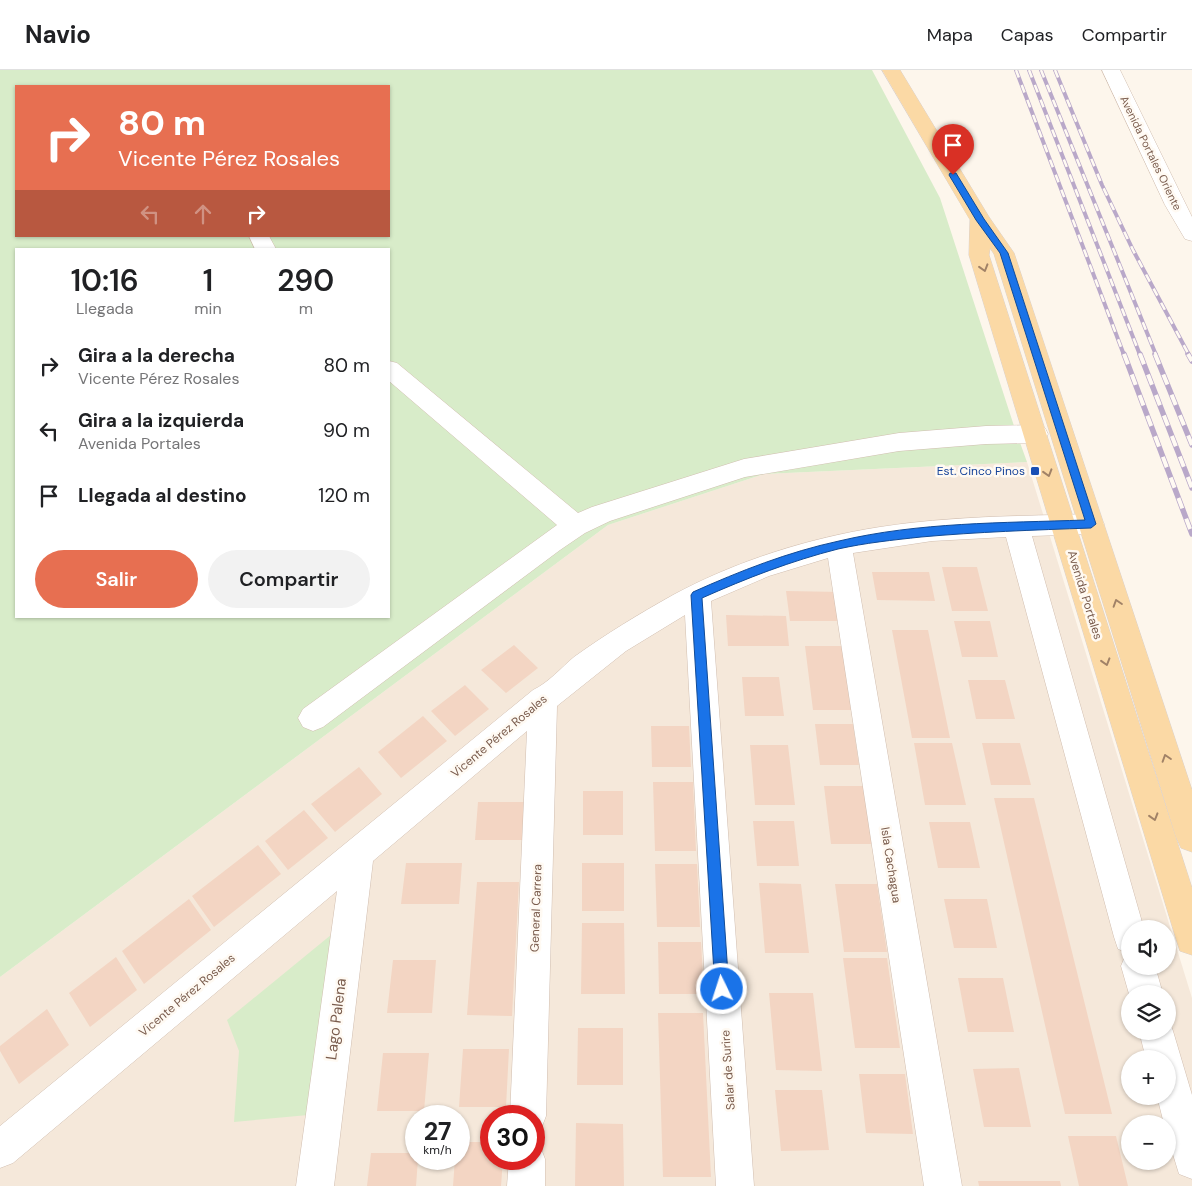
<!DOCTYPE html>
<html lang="es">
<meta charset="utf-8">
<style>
body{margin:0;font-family:"DM Sans",sans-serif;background:#f2f2f2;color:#202124;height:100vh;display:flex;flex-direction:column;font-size:19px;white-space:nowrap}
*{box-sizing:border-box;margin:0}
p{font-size:16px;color:#757577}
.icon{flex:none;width:28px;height:28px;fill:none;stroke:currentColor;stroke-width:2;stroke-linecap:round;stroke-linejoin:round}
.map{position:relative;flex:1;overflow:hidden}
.drawer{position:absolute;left:15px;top:178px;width:375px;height:370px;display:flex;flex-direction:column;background:#fff;border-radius:0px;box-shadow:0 1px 4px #0004}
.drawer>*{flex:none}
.hud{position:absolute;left:15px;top:15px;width:375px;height:152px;border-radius:0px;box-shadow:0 1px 4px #0004;background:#e76f51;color:#fff;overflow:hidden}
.fabs{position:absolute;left:1121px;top:850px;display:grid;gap:10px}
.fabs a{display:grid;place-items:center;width:55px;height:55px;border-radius:50%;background:#fff;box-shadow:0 1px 4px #0004;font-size:25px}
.speed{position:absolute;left:405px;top:1035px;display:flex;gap:10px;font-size:25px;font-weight:700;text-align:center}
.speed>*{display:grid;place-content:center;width:65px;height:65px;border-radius:50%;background:#fff;box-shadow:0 1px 4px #0004;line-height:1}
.speed small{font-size:12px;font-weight:400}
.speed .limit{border:8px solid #d22;background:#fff;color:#111}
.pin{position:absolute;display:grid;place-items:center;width:42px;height:42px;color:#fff;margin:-51px -21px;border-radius:50% 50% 50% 0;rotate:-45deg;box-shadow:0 0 5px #0007}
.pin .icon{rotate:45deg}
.me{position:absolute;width:55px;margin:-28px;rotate:356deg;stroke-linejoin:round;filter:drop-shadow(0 0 4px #0008)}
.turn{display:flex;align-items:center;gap:18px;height:105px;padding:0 20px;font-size:22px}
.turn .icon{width:65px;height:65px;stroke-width:2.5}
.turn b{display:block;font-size:35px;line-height:42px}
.lanes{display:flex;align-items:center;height:48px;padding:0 20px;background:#0003;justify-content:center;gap:25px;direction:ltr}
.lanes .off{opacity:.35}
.eta{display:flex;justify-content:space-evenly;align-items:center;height:85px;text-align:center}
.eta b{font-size:30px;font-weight:600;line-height:35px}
.button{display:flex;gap:10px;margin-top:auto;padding:10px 20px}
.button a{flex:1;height:58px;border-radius:30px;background:#e76f51;color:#fff;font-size:20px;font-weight:600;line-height:58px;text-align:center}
.button a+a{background:#f2f2f2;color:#202124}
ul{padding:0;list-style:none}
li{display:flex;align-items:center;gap:15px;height:65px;padding:0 20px}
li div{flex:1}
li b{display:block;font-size:19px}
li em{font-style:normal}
header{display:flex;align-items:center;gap:30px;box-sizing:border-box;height:70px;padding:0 25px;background:#fff;border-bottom:1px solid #e0e0e0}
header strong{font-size:24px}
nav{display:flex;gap:28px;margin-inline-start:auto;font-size:18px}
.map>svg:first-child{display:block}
.residential{fill:#f5e8da;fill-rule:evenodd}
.green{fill:#d8ecc9;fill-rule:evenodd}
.building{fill:#f3d5c3}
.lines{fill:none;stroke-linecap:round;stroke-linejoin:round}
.minor-casing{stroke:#d1beb0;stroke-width:1}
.major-casing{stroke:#dad1cd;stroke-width:1}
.minor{fill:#fff;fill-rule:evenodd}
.major{fill:#fbd9a5;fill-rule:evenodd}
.rail-far1-casing{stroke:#b9a8c9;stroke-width:4}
.rail-casing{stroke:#b9a8c9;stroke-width:5.5}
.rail-far1{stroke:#fffaf3;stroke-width:2.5;stroke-dasharray:8;stroke-linecap:butt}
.rail{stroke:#fffaf3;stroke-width:4;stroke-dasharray:11;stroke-linecap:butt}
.oneway{stroke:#a18267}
.route{fill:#1a73e8;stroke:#114b97}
.transit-dot{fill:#1a4fb4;stroke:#fffaf3;stroke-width:2}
.labels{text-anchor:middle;stroke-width:5;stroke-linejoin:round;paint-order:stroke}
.far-street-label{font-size:11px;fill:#7a5c4d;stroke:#fffaf3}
.transit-label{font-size:12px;fill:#164399;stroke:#fffaf3;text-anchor:end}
.street-label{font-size:12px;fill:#7a5c4d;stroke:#fffaf3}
.near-street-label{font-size:15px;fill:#7a5c4d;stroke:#fffaf3}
</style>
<header>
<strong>Navio</strong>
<nav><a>Mapa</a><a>Capas</a><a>Compartir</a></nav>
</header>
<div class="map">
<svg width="1192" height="1116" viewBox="0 0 1192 1116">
<rect width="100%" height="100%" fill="#fdf6ec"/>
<!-- residential -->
<path class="residential" d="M 1027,392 L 1192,928 L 1192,1116 L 0,1116 L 0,907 L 608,455 L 764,404 ZM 1130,859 L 1168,859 L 1168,896 L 1130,896 ZM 1130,924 L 1168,924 L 1168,961 L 1130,961 ZM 1130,989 L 1168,989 L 1168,1026 L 1130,1026 ZM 416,1046 L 459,1046 L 459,1089 L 416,1089 ZM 491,1046 L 534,1046 L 534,1089 L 491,1089 ZM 1130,1054 L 1168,1054 L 1168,1091 L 1130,1091 Z"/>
<!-- green -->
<path class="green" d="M 0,0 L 872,0 L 940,128 L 1014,356 L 1027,392 L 764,404 L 608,455 L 0,907 ZM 16,16 L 389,16 L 389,166 L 16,166 ZM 16,179 L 389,179 L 389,546 L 16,546 Z
M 337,860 L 308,1045 L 234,1052 L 239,981 L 227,950 Z"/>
<!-- building -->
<path class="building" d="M 942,497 L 977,497 L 988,541 L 952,541 Z
M 872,502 L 929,502 L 935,531 L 877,530 Z
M 786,521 L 841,522 L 845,551 L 790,551 Z
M 726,545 L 786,546 L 789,576 L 728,576 Z
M 954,551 L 990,551 L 998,587 L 962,587 Z
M 892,560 L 928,560 L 950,668 L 912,668 Z
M 514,575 L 538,598 L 506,623 L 481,600 Z
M 805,576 L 842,576 L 851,640 L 813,640 Z
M 742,607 L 779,607 L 784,646 L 745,646 Z
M 968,610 L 1005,610 L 1015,649 L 976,649 Z
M 465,615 L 489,639 L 455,666 L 431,641 Z
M 423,646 L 447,671 L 401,708 L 378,682 Z
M 815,654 L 853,654 L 859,695 L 820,695 Z
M 651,656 L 689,656 L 691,697 L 652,697 Z
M 914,673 L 952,673 L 966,735 L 925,735 Z
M 982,673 L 1020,673 L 1031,715 L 991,715 Z
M 750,675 L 788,675 L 795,735 L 755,735 Z
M 359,697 L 382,724 L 335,762 L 311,734 Z
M 653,712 L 693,712 L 696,781 L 655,781 Z
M 824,716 L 864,716 L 872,774 L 831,774 Z
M 583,721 L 623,721 L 623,765 L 583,765 Z
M 994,728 L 1034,728 L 1112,1044 L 1065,1044 Z
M 478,732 L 524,732 L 522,770 L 475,770 Z
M 304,740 L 328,768 L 288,800 L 265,771 Z
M 753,751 L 794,751 L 799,796 L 757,796 Z
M 929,752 L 970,752 L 980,798 L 938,798 Z
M 258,775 L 281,804 L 214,857 L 192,826 Z
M 406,793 L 462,793 L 459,834 L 401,834 Z
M 582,793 L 624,793 L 624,841 L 582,841 Z
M 655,794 L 697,794 L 700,857 L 657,857 Z
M 477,812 L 519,812 L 512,946 L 467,945 Z
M 759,813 L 801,814 L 809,883 L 765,883 Z
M 835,814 L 877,814 L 887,882 L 844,882 Z
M 189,829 L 211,860 L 144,914 L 122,881 Z
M 944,829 L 987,829 L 997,878 L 954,878 Z
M 582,853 L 624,853 L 625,924 L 581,924 Z
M 658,872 L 701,872 L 704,924 L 659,924 Z
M 116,887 L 137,920 L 90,957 L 69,923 Z
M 843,888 L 887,888 L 900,978 L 855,978 Z
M 393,890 L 436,890 L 432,943 L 387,943 Z
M 958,908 L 1003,908 L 1014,962 L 968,962 Z
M 769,923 L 813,923 L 822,1001 L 776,1000 Z
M 47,939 L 69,975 L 19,1014 L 0,981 L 0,976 Z
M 658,943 L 703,943 L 711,1107 L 663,1107 Z
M 578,958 L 623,958 L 623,1015 L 577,1015 Z
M 463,979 L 509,979 L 506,1037 L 459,1037 Z
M 383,983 L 429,983 L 424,1041 L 377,1041 Z
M 1019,998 L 1031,1057 L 984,1057 L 973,999 Z
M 859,1004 L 905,1004 L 913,1064 L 866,1063 Z
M 775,1020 L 822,1020 L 829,1080 L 781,1081 Z
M 576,1053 L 623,1054 L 624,1116 L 575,1116 Z
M 1068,1066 L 1116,1066 L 1128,1116 L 1079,1116 Z
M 459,1072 L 491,1072 L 491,1089 L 503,1089 L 501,1116 L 453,1116 L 455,1089 L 459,1089 Z
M 371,1083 L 416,1083 L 416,1089 L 418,1089 L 416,1116 L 367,1116 Z
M 978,1111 L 1060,1111 L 1061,1116 L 979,1116 Z"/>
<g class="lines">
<!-- minor casing -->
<g class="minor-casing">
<path id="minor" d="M 1102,0 L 1120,0 L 1192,147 L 1192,171 L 1185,169 L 1165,135 Z
M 249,166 L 269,166 L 276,179 L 255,179 Z
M 389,291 L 397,293 L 578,443 L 592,437 L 744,389 L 899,363 L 986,356 L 1036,355 L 1045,358 L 1048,364 L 1045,370 L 1036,373 L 986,374 L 899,381 L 745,407 L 610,451 L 585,463 L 560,480 L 323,657 L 313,661 L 303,657 L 298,648 L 303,639 L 557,455 L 389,311 Z
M 1091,444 L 1100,447 L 1104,454 L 1100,461 L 1091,464 L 1032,466 L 1144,859 L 1130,859 L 1130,896 L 1155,896 L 1163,924 L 1130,924 L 1130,926 L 1129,924 L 1121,896 L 1126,884 L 1129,883 L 1118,879 L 1114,867 L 1006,467 L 932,471 L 853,483 L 962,1116 L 924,1116 L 828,488 L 769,506 L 711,531 L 754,1116 L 716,1116 L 685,545 L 626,581 L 557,636 L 546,1046 L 541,1059 L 534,1062 L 534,1046 L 510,1046 L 527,661 L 373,791 L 334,1116 L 296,1116 L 337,821 L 13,1093 L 0,1098 L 0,1056 L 533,620 C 548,613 561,598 574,587 C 606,564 639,544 673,525 C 736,491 809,468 880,457 C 950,446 1021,446 1091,444 Z
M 1168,948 L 1173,961 L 1192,1025 L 1192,1109 L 1179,1104 L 1168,1068 L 1168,1054 L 1164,1054 L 1157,1026 L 1168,1026 L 1168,989 L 1146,989 L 1139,961 L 1168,961 Z
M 534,1073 L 540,1076 L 545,1089 L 545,1116 L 507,1116 L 509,1089 L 534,1089 Z"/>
</g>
<!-- major casing -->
<g class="major-casing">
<path id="major" d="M 882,0 L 900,0 L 989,147 L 1014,183 L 1192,720 L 1192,782 L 1181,778 L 1176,767 L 994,184 L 990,178 L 989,185 L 1192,818 L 1192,885 L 1180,881 L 1176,869 L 969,185 L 970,150 Z"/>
</g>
<!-- minor -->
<use href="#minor" class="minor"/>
<!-- major -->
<use href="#major" class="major"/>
<!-- rail-far1 casing -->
<g class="rail-far1-casing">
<path id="rail-far1" d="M 1016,0 L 1124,285
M 1029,0 L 1140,285
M 1041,0 L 1156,285
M 1055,0 L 1102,115 L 1133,180 L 1189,285"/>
</g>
<!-- rail casing -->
<g class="rail-casing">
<path id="rail" d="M 1124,284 L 1192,464
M 1140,284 L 1192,418
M 1155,284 L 1192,375
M 1188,284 L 1192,291"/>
</g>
<!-- rail-far1 -->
<use href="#rail-far1" class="rail-far1"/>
<!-- rail -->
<use href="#rail" class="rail"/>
</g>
<!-- one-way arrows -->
<defs><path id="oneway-chevron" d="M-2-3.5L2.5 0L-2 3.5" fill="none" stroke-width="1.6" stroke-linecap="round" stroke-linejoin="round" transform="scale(1.25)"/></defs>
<g class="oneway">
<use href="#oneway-chevron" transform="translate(984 198) rotate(73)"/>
<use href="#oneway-chevron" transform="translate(1048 403) rotate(73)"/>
<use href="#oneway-chevron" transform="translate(1117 533) rotate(-108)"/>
<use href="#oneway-chevron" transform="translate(1106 592) rotate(73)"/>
<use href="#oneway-chevron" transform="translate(1166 688) rotate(-108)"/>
<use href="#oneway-chevron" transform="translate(1154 747) rotate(73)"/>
</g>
<!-- route -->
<path class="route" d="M 950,103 L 956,103 L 984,149 L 1008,183 L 1096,454 L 1091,458 C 1034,460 977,462 921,467 C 893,470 865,473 838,479 C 791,491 747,508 702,528 L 729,919 L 727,924 L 722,926 L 717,924 L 715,919 L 691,525 L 693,522 C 740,501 788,482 839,471 C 919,452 1003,453 1085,450 L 1000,183 L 976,150 L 949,105 Z"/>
<!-- markers -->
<rect class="transit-dot" x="1030" y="396" width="10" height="10" rx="2.5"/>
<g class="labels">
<!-- far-street labels -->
<g class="far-street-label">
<text transform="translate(1151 83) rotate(64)" y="4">Avenida Portales Oriente</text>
</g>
<!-- transit labels -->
<g class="transit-label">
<text x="1025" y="405">Est. Cinco Pinos</text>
</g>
<!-- street labels -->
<g class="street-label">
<text transform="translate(1085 525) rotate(73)" y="4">Avenida Portales</text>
<text transform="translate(499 666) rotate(-40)" y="4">Vicente Pérez Rosales</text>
<text transform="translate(891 795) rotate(81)" y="4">Isla Cachagua</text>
<text transform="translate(536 838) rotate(-88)" y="4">General Carrera</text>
<text transform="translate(187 925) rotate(-40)" y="4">Vicente Pérez Rosales</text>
<text transform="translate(728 1000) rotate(-94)" y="4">Salar de Surire</text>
</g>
<!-- near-street labels -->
<g class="near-street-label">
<text transform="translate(336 949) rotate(-83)" y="5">Lago Palena</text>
</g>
</g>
</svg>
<div class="fabs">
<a><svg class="icon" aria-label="sound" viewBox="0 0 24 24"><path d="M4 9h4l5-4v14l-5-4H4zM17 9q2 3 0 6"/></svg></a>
<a><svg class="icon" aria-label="layers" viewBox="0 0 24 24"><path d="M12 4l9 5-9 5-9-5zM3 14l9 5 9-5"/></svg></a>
<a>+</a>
<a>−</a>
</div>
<div class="speed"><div>27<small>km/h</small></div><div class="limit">30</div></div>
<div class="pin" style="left:953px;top:105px;background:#d93025"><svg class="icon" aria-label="arrive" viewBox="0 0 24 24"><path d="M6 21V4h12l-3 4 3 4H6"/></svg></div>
<svg class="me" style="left:722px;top:919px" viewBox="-20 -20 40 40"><circle r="17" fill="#1a73e8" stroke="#fff" stroke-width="3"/><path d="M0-11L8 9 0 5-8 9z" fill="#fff"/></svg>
<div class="hud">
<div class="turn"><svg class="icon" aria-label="right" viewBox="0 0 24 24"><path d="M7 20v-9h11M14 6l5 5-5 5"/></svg><div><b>80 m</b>Vicente Pérez Rosales</div></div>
<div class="lanes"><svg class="icon off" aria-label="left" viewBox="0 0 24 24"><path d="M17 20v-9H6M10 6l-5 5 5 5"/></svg><svg class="icon off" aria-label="ahead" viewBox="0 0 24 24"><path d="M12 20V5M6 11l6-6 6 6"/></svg><svg class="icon" aria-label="right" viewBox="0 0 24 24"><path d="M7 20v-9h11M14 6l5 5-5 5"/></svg></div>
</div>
<section class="drawer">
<div class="eta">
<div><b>10:16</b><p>Llegada</p></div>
<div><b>1</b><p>min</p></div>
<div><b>290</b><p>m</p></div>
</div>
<ul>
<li><svg class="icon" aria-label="right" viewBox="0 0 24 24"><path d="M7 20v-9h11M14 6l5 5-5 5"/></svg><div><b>Gira a la derecha</b><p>Vicente Pérez Rosales</p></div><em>80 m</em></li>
<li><svg class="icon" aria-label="left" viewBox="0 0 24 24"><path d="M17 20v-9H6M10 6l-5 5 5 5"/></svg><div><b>Gira a la izquierda</b><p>Avenida Portales</p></div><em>90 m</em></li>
<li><svg class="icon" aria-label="arrive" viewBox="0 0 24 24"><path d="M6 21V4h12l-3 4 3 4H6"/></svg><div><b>Llegada al destino</b></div><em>120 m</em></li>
</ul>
<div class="button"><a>Salir</a><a>Compartir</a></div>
</section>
</div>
